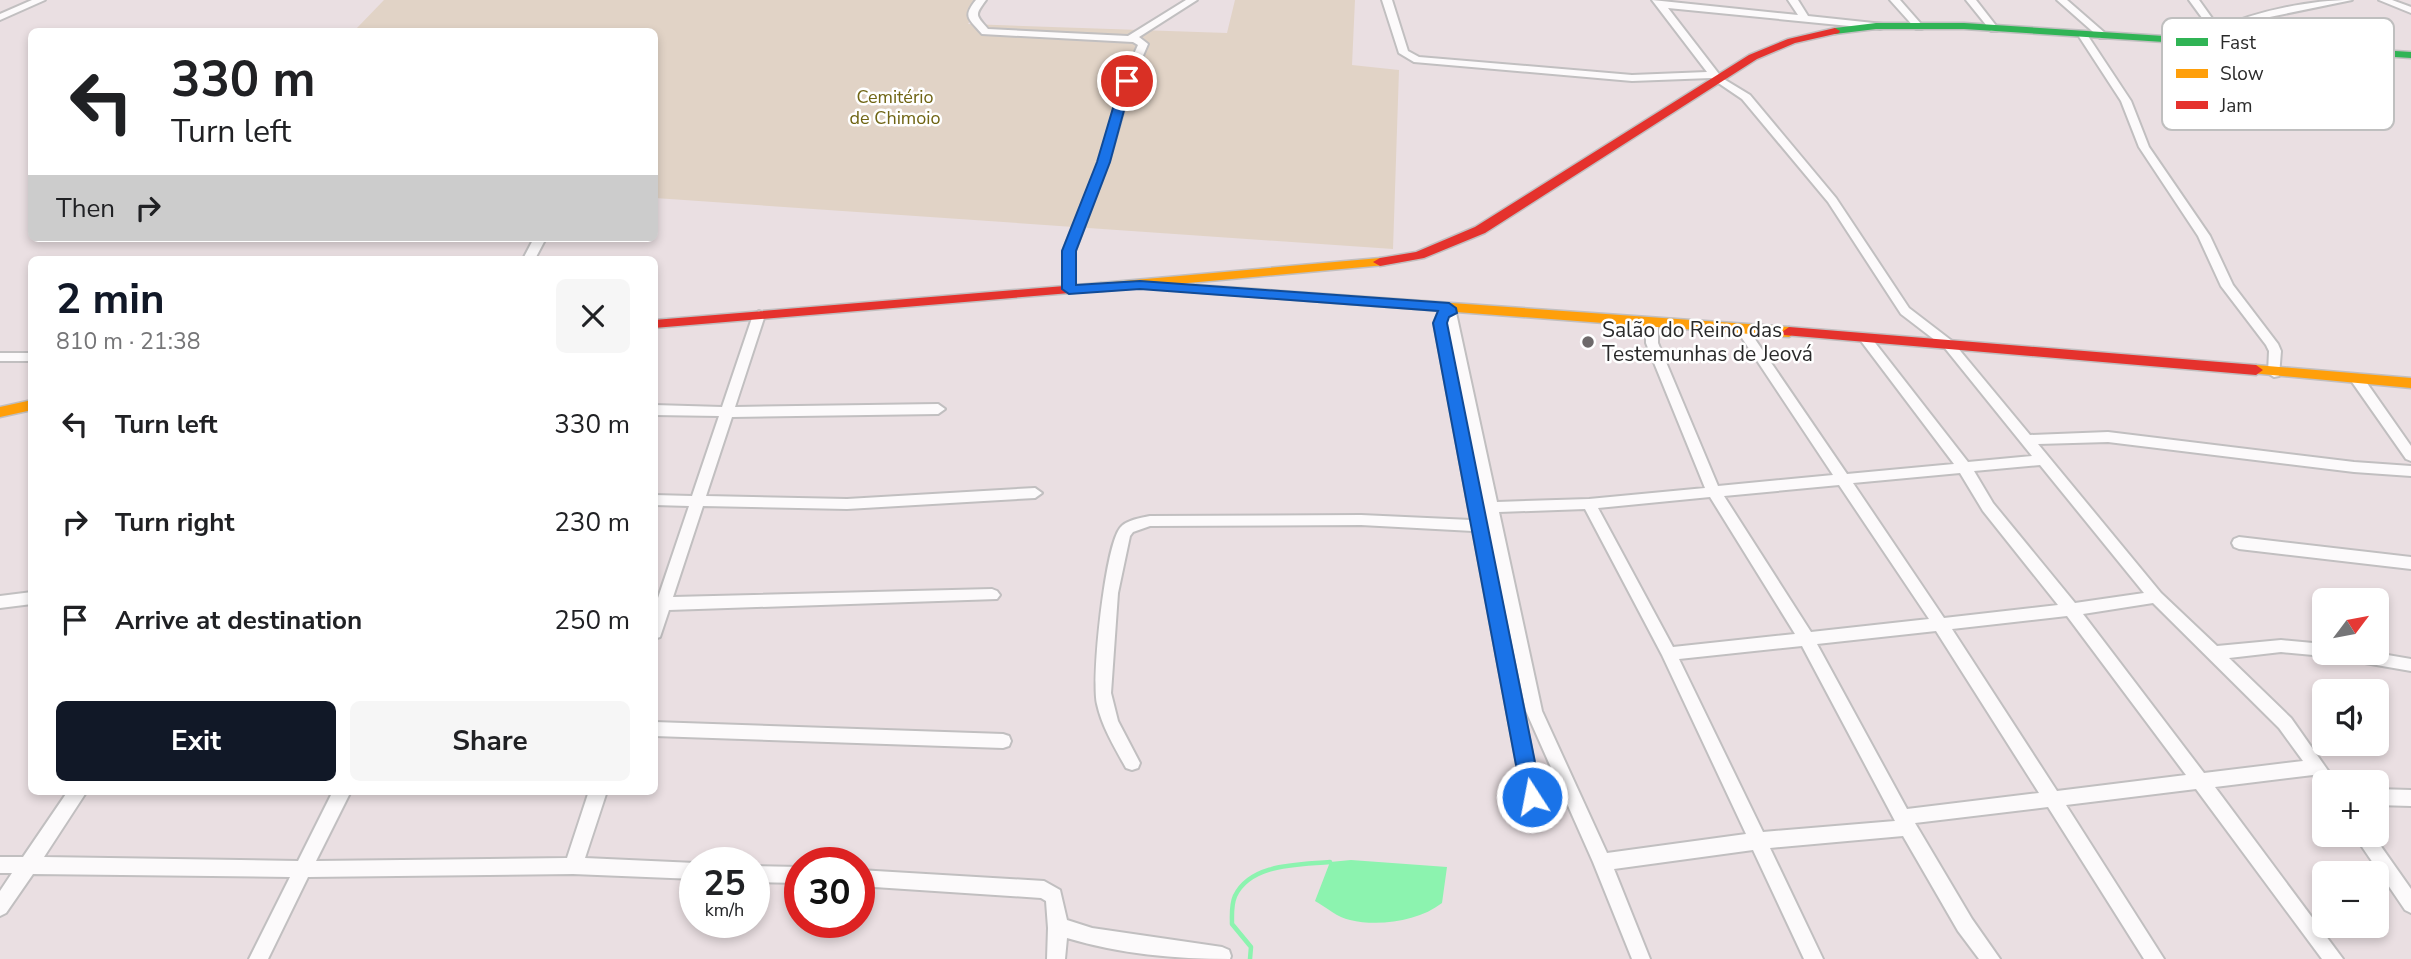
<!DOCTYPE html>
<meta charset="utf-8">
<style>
body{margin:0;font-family:"Nunito Sans",sans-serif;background:#f6f6f6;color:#202124;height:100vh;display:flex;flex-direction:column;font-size:26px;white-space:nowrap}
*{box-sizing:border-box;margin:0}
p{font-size:23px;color:#757577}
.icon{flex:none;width:38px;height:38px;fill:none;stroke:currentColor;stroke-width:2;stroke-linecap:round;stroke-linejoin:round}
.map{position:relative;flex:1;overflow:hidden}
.details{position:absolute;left:28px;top:256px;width:630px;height:539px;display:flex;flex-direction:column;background:#fff;border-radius:10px;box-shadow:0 4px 10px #0003}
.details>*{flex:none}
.banner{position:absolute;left:28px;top:28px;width:630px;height:214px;border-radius:10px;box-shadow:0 4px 10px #0003;background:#fff;color:#202124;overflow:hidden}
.needle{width:46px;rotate:58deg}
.buttons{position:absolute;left:2312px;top:588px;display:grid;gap:14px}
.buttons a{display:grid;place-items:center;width:77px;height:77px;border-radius:10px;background:#fff;box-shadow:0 4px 10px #0003;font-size:35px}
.speed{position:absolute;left:679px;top:847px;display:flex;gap:14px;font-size:35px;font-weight:700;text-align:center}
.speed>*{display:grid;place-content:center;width:91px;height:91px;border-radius:50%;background:#fff;box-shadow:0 4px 10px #0003;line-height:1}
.speed small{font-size:18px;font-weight:400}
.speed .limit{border:10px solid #d22;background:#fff;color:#111}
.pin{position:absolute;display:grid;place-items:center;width:60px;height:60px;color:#fff;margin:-30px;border:4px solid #fff;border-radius:50%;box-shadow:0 2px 7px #0007}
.me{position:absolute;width:77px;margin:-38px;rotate:349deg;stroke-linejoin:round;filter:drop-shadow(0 0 5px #0008)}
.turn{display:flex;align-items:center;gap:24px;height:147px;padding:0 28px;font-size:32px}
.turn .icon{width:91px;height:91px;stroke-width:2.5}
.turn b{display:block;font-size:49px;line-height:60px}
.then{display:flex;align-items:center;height:66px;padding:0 28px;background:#0003;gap:14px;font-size:26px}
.round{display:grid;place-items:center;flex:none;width:74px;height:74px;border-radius:10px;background:#f6f6f6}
.headline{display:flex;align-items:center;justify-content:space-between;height:119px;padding:0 28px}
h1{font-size:42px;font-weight:700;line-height:52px;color:#111827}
.button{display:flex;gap:14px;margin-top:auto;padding:14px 28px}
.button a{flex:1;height:80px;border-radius:10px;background:#111827;color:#fff;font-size:28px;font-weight:700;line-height:80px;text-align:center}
.button a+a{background:#f6f6f6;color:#202124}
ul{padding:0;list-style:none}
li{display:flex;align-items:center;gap:21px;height:98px;padding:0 28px}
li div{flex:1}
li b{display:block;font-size:26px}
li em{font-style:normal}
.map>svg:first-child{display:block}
.cemetery{fill:#e1d3c6}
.water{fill:#8cf3af}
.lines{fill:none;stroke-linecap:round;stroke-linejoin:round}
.stream{stroke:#8cf3af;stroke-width:4.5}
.street-casing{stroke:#c1bfc0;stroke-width:4}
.fast-casing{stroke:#c1bfc0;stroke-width:3}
.slow-casing{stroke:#c1bfc0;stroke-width:3}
.jam-casing{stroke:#c1bfc0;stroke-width:3}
.street{fill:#fcfafb;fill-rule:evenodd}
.fast{fill:#30b455;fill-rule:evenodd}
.slow{fill:#ff9f0a;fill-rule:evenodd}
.jam{fill:#e5322d;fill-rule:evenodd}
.route{fill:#1a73e8;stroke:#114b97;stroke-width:2}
.poi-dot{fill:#6d696a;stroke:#fff;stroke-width:2.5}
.labels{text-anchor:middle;stroke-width:5;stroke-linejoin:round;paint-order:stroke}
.far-park-label{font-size:18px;fill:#6f6413;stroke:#fff}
.poi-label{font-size:21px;fill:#2a2a2a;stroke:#fff;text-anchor:start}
.key{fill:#fff;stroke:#bfbfbf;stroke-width:2}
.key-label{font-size:19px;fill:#2a2a2a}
</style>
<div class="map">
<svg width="2411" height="959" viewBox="0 0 2411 959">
<rect width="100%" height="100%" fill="#eadfe2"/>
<!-- cemetery -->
<path class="cemetery" d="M 384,0 L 984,0 L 968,24 L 1227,33 L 1235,0 L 1355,0 L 1352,65 L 1399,70 L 1393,249 L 655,198 L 654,32 L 357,32 L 356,29 Z"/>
<!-- water -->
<path class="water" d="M 1351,860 L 1447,867 L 1442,903 C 1419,921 1379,927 1350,920 C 1338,918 1326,907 1315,901 L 1330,862 Z"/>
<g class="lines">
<!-- stream -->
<path class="stream" d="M 1250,959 L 1251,947 L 1232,924 C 1232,915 1231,905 1235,896 C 1251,863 1299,865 1330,862"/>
<!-- street casing -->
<g class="street-casing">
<path id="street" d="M 32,0 L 45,0 L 0,20 L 0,14 Z
M 976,0 L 986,0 C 974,16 976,15 988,29 L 1128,36 L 1186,0 L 1197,0 L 1139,37 L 1148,44 L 1132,81 L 1109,162 L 1075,251 L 1073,292 L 1065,292 L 1063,289 L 1063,251 L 1099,162 L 1122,81 L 1138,45 L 1133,42 L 982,34 C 969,19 962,17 976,0 Z
M 1382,0 L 1392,0 L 1408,51 L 1419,57 L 1632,75 L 1707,72 L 1652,0 L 1798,15 L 1788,0 L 1798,0 L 1808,16 L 1883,24 L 1883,28 L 1880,29 L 1668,8 L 1722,78 L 1750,95 L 1836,198 L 1909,308 L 1952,341 L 2030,435 L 2108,432 L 2354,462 L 2411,466 L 2411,476 L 2354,472 L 2108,442 L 2038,444 L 2161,593 L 2217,646 L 2281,640 L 2324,644 L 2324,653 L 2330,653 L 2324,656 L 2281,652 L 2229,658 L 2291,718 L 2336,782 L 2324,782 L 2324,788 L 2313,775 L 2215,787 L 2343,959 L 2322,959 L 2196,789 L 2066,805 L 2164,959 L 2144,959 L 2048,807 L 1915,823 L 1972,919 L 2000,959 L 1979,959 L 1958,931 L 1903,836 L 1770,848 L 1823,959 L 1804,959 L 1753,850 L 1614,869 L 1650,959 L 1632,959 L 1593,862 L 1526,711 L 1453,358 L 1546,823 L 1543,829 L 1537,831 L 1531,829 L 1528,823 L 1473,531 L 1361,525 L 1150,526 L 1133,532 L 1130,536 L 1118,593 L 1111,693 L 1118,721 L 1140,763 L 1138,768 L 1132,770 L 1126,768 C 1115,748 1102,727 1097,704 C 1091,679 1105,547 1120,528 C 1126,520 1141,518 1150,516 L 1361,515 L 1471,520 L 1434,323 L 1439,311 L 1443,310 L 1445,305 L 1453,305 L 1455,308 L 1497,502 L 1589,499 L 1705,488 L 1646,343 L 1646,323 L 1652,319 L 1658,323 L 1658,343 L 1718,486 L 1833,475 L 1736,329 L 1742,325 L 1746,326 L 1847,474 L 1954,464 L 1861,341 L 1859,338 L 1861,335 L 1869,335 L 1968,462 L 2032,456 L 1944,347 L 1901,314 L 1828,202 L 1742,99 L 1711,78 L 1632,81 L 1414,62 L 1399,53 ZM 2040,465 L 2144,593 L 2075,603 L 1993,503 L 1974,471 ZM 1960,473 L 1983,511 L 2058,605 L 1944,618 L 1853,483 ZM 1839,485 L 1929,619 L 1811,632 L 1724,496 ZM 1710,497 L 1795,634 L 1673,647 L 1598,508 ZM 1585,509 L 1662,655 L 1746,834 L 1607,853 L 1542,711 L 1499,512 ZM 2153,603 L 2279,728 L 2303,761 L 2204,773 L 2083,614 ZM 2067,616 L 2186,775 L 2057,791 L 1952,629 ZM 1936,631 L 2039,793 L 1907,809 L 1817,644 ZM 1802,646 L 1895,821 L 1763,832 L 1679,659 Z
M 1890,0 L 1900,0 L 1922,25 L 1922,29 L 1916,29 Z
M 1966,0 L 1976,0 L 1997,27 L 1997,31 L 1991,31 Z
M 2057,0 L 2067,0 L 2106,34 L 2106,38 L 2100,38 Z
M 2189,0 L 2199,0 L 2219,28 C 2257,11 2310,0 2352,0 L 2250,21 L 2223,33 L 2227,39 L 2222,42 L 2219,41 Z
M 2379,0 L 2392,0 L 2411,7 L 2411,13 Z
M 2080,33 L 2086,33 L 2131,101 L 2149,147 L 2210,236 L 2233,285 L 2278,344 L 2281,351 L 2279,376 L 2274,377 L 2268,373 L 2269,351 L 2266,345 L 2221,286 L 2198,236 L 2139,147 L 2121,101 L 2078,35 Z
M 534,238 L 546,238 L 535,259 L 523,259 Z
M 759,311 L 765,315 L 735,407 L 938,404 L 945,409 L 938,414 L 732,417 L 706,496 L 847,499 L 1035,488 L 1042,493 L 1035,498 L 847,509 L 703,506 L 673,597 L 992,589 L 997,591 L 1000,595 L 997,599 L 669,610 L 660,637 L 654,639 L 654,598 L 658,598 L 689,506 L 654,505 L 654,495 L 692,496 L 719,416 L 654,415 L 654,405 L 722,407 L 753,315 Z
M 0,353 L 32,353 L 32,361 L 0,361 Z
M 2357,375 L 2362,376 L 2411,446 L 2411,461 L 2406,459 L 2352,382 L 2351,379 Z
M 2239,537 L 2411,557 L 2411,569 L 2239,549 L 2234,547 L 2232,543 L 2234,539 Z
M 32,592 L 32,604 L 0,608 L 0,596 Z
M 2334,653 L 2376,653 L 2411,659 L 2411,671 L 2342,659 L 2336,658 Z
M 654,722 L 1003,734 L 1009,736 L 1011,741 L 1009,746 L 1003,748 L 654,736 Z
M 2376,789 L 2411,790 L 2411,806 L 2376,805 Z
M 68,791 L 87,791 L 44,857 L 298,861 L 333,791 L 351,791 L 316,861 L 567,858 L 589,791 L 607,791 L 585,858 L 695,863 L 695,879 L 573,874 L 308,877 L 268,959 L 249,959 L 290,877 L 33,874 L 6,913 L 0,916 L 0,891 L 12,873 L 0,873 L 0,857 L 23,857 Z
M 2354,835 L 2373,835 L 2411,889 L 2411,913 L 2405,910 Z
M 754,866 L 800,867 L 800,883 L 754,882 Z
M 859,870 L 1044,881 L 1060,890 L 1067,920 L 1092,928 L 1222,947 L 1229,950 L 1231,956 L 1230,959 C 1175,959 1120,954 1067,938 L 1065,959 L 1047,959 L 1048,928 L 1046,901 L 1041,898 L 859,886 Z"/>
</g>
<!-- fast casing -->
<g class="fast-casing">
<path id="fast" d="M 1876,23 L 1964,23 L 2411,52 L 2411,58 L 1964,29 L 1876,29 L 1835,34 L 1830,31 L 1835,28 Z"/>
</g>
<!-- slow casing -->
<g class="slow-casing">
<path id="slow" d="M 1380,258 L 1387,262 L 1385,265 L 1101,291 L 1094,287 L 1101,283 Z
M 1197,285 L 1789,327 L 1796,332 L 1789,337 L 1192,292 L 1190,289 Z
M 2256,365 L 2411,378 L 2411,388 L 2251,373 L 2249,370 Z
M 32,400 L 32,410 L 0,417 L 0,407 Z"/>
</g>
<!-- jam casing -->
<g class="jam-casing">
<path id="jam" d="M 1835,28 L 1840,31 L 1839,33 L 1795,43 L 1757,59 L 1485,233 L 1424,258 L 1380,266 L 1373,262 L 1380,258 L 1416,252 L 1475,227 L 1749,55 L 1788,39 Z
M 1101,283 L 1108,287 L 1106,290 L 654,328 L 654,320 Z
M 1789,327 L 2256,365 L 2263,370 L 2256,375 L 1784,335 L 1782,332 Z"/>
</g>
<!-- street -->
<use href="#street" class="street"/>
<!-- fast -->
<use href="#fast" class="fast"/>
<!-- slow -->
<use href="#slow" class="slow"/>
<!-- jam -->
<use href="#jam" class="jam"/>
</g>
<!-- route -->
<path class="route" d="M 1127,78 L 1132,81 L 1110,162 L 1076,251 L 1076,285 L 1140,281 L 1449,303 L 1456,308 L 1457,313 L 1449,317 L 1447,323 L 1542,797 L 1539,804 L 1532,806 L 1525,804 L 1522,797 L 1433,323 L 1438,311 L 1140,289 L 1069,294 L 1062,289 L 1062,251 L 1097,162 L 1121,81 Z"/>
<!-- markers -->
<circle class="poi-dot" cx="1588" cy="342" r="7"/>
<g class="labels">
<!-- far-park labels -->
<g class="far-park-label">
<text x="895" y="103">Cemitério<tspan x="895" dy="21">de Chimoio</tspan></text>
</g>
<!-- poi labels -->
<g class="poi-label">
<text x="1602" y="337">Salão do Reino das<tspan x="1602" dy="24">Testemunhas de Jeová</tspan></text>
</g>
</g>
<!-- legend -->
<rect x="2162" y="18" width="232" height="112" rx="10" class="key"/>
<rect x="2176" y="38" width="32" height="8" fill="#30b455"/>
<rect x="2176" y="69" width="32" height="9" fill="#ff9f0a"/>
<rect x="2176" y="101" width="32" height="8" fill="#e5322d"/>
<g class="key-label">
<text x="2220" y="49">Fast</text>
<text x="2220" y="80">Slow</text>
<text x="2220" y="112">Jam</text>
</g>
</svg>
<div class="buttons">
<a><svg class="needle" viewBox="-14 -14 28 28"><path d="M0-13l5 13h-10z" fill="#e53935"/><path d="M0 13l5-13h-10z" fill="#757577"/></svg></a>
<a><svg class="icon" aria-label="sound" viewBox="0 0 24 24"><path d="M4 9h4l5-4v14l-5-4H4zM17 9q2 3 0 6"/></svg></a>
<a>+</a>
<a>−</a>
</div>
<div class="speed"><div>25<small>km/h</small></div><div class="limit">30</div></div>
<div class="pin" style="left:1127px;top:81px;background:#d93025"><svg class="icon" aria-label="arrive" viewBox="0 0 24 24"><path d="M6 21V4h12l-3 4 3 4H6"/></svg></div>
<svg class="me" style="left:1532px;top:797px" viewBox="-20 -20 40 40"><circle r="17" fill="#1a73e8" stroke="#fff" stroke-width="3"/><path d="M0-11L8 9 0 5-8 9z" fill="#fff"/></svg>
<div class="banner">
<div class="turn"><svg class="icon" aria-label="left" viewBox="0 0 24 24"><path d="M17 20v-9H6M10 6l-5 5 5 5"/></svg><div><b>330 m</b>Turn left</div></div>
<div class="then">Then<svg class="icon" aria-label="right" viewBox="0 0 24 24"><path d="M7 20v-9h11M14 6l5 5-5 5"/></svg></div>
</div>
<section class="details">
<div class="headline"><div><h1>2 min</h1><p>810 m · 21:38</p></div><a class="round"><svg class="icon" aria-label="close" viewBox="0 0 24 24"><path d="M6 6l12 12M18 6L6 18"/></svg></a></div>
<ul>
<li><svg class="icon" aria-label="left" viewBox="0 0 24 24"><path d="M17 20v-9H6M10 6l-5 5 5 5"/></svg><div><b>Turn left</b></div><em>330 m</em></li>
<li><svg class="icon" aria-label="right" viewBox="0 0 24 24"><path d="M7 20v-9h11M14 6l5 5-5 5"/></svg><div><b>Turn right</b></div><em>230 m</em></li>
<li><svg class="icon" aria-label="arrive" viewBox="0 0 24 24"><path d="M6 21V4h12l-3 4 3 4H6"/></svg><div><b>Arrive at destination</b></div><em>250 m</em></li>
</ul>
<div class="button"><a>Exit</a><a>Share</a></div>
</section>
</div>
